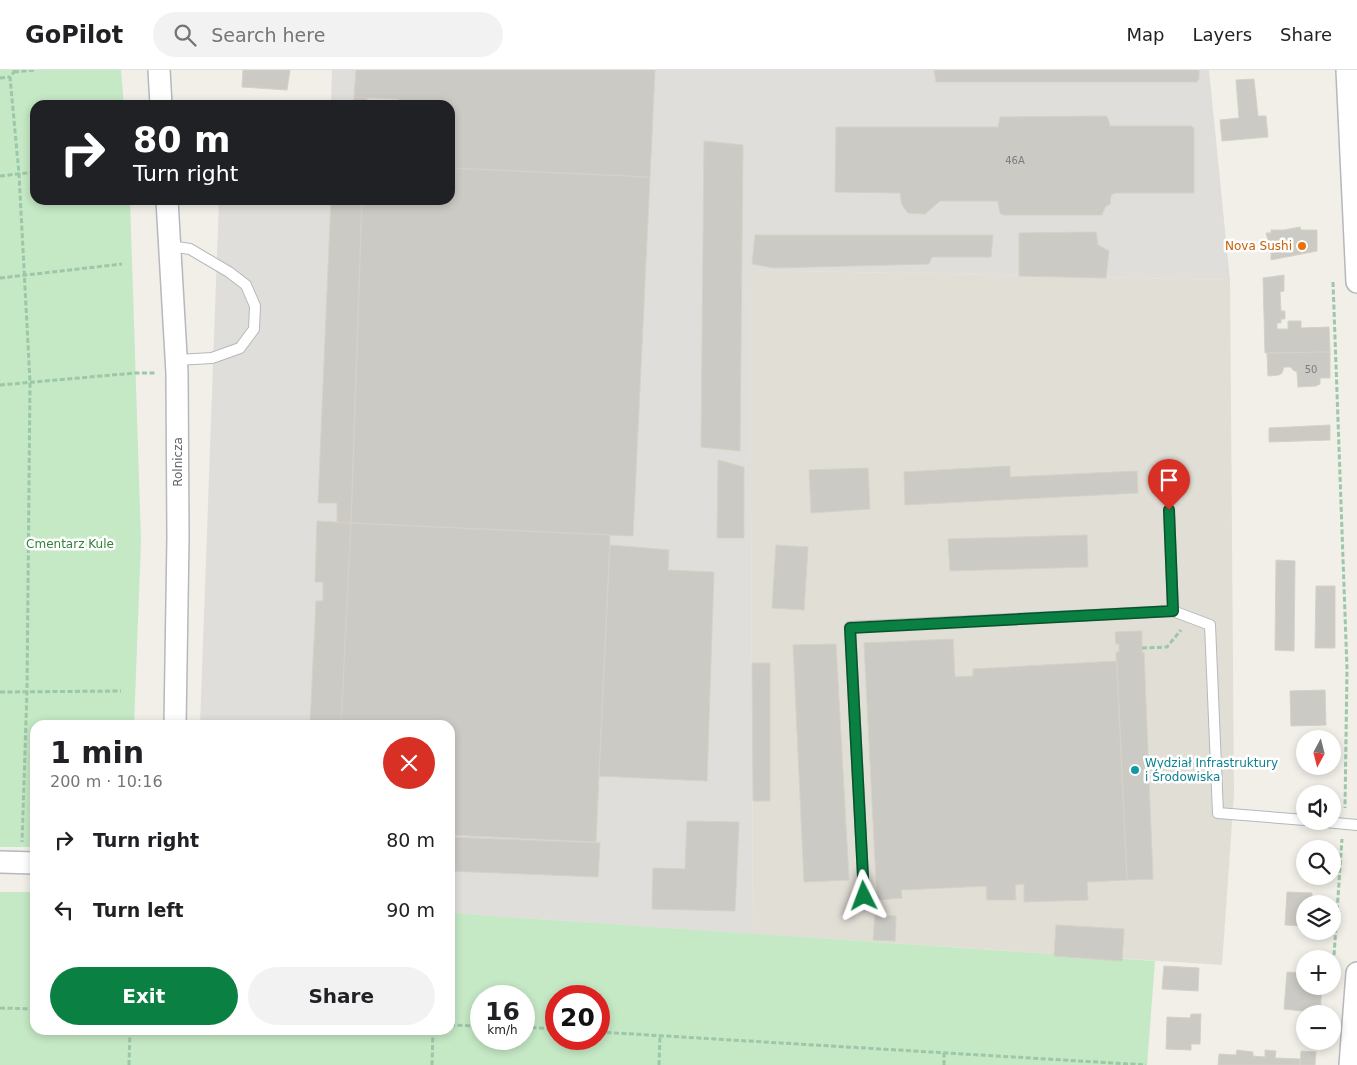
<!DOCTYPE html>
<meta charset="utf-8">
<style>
body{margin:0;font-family:"DejaVu Sans",sans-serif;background:#f2f2f2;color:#202124;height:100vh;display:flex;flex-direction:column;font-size:19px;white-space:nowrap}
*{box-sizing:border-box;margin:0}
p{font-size:16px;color:#757577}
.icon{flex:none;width:28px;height:28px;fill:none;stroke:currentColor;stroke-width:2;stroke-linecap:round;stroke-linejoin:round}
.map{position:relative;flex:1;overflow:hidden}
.panel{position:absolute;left:30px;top:650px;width:425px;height:315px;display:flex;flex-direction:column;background:#fff;border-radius:15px;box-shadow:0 2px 8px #0003}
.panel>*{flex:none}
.top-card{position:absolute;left:30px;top:30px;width:425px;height:105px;border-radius:15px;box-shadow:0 2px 8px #0003;background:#202124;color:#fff;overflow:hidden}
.needle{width:32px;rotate:187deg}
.buttons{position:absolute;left:1296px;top:660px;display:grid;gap:10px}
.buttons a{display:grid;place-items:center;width:45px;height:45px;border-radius:50%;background:#fff;box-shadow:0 2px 8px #0003;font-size:25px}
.speed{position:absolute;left:470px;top:915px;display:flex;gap:10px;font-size:25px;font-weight:700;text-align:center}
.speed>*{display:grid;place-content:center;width:65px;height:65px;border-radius:50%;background:#fff;box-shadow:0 2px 8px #0003;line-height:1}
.speed small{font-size:12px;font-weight:400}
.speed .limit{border:8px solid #d22;background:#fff;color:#111}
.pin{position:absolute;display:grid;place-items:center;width:42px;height:42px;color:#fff;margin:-51px -21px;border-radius:50% 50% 50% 0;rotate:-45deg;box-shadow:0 0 5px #0007}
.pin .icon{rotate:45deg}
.me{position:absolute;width:55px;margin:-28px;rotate:357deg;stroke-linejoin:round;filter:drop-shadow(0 0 4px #0008)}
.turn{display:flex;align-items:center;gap:18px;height:105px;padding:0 20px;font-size:22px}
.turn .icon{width:65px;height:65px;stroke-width:2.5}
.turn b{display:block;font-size:35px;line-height:42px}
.round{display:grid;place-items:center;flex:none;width:52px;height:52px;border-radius:26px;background:#f2f2f2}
.head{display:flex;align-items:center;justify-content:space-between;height:85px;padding:0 20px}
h1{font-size:30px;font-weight:700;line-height:38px}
.cta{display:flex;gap:10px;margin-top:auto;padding:10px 20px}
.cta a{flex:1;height:58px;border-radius:30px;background:#0b8043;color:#fff;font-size:20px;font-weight:700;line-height:58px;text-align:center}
.cta a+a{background:#f2f2f2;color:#202124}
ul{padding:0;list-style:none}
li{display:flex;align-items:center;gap:15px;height:70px;padding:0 20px}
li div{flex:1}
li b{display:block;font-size:19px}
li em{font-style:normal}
header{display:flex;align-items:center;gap:30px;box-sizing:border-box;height:70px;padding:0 25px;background:#fff;border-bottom:1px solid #e0e0e0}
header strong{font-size:24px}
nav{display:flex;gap:28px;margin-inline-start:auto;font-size:18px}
.search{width:350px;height:45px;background:#f2f2f2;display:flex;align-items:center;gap:12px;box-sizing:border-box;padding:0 18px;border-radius:28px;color:#757577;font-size:19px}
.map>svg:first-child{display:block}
.industrial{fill:#e0deda}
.education{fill:#e1ded6}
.green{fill:#c5e8c5;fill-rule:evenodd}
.building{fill:#cccac5;stroke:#d6d1c6}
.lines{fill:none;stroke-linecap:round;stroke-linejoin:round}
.service-casing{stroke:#b5b8bc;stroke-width:12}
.minor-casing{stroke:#b5b8bc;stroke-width:24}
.path{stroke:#9cc7a9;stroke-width:3;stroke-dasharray:5 2.5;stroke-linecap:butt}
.service{stroke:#fff;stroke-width:10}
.minor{stroke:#fff;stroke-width:21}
.route-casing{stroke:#07532c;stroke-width:12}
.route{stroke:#0b8043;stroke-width:9}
.food-dot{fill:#e8710a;stroke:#fff;stroke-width:2}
.culture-dot{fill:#0f9aa8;stroke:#fff;stroke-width:2}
.labels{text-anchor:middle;stroke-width:5;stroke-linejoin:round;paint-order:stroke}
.number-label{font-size:10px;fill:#7a7d7f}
.food-label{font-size:12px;fill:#c56008;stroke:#fff;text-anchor:end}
.street-label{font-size:12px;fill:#5f6368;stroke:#fff}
.park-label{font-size:12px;fill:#348238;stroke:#fff}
.culture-label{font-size:12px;fill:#0d838f;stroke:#fff;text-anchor:start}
</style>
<header>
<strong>GoPilot</strong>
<div class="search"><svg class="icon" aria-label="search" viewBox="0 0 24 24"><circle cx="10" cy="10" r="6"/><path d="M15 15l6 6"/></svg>Search here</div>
<nav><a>Map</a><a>Layers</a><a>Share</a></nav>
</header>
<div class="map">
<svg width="1357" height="995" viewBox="0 0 1357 995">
<rect width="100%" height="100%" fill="#f1efe8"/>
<!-- industrial -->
<path class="industrial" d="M 332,0 L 1209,0 L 1230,210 L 750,200 L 753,864 L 450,843 L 450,655 L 200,655 L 219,130 L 450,130 L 450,35 L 331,35 Z"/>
<!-- education -->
<path class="education" d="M 750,200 L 1230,210 L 1234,725 L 1222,895 L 753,864 Z"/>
<!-- green -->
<path class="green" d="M 0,0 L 121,0 L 124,35 L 35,35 L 35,130 L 130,130 L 141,471 L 134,655 L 35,655 L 35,777 L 0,777 Z
M 0,822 L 35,822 L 35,960 L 450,960 L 450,843 L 1155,891 L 1147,995 L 0,995 ZM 481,926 L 524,926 L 524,969 L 481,969 ZM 556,926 L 599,926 L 599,969 L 556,969 Z"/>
<!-- building -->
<path class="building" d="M 243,0 L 290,0 L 287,20 L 242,17 Z
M 356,0 L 655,0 L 650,107 L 450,98 L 450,35 L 398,35 L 398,29 L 354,27 Z
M 934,0 L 1199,0 L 1199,8 L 1197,12 L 936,12 Z
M 1254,9 L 1258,46 L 1266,46 L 1268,67 L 1222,71 L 1220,50 L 1239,48 L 1236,10 Z
M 354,27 L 367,28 L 367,35 L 354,35 Z
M 1105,46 L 1108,48 L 1110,56 L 1191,56 L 1194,58 L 1194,123 L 1115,123 L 1111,125 L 1110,134 L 1105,137 L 1102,145 L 1003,145 L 1000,143 L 998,131 L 940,131 L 925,144 L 908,143 L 902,135 L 900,123 L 835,122 L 836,57 L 998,57 L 1000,47 Z
M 704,71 L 743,75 L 740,381 L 701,377 Z
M 450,98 L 650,107 L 633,466 L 351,453 L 362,130 L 450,130 Z
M 331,130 L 362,130 L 351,453 L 337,452 L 337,433 L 318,433 Z
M 1300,157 L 1301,160 L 1317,160 L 1317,181 L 1271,190 L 1271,181 L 1266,163 L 1271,163 L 1271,160 L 1284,160 Z
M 1096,162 L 1098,175 L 1109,181 L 1106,208 L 1019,206 L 1019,163 Z
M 755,165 L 993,165 L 991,187 L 932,187 L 929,194 L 774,198 L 752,194 Z
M 1284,205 L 1284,221 L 1280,222 L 1281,241 L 1285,241 L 1285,249 L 1281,249 L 1281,253 L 1277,253 L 1277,259 L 1288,259 L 1288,251 L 1301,251 L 1301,258 L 1329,257 L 1330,282 L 1265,283 L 1263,208 Z
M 1330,282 L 1330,308 L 1320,308 L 1320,314 L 1316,316 L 1298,317 L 1297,302 L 1293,300 L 1291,297 L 1284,297 L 1282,303 L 1279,305 L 1268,306 L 1267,283 Z
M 1330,355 L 1330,370 L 1269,372 L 1269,358 Z
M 718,390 L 744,397 L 744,468 L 717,468 Z
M 1010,396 L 1010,407 L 1137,401 L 1138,423 L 905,435 L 904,402 Z
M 868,398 L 870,439 L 811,443 L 809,400 Z
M 317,451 L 351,453 L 341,655 L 310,655 L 316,531 L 323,531 L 323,512 L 315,512 Z
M 351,453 L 610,465 L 596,772 L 450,765 L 450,655 L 341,655 Z
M 1087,465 L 1088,497 L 950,501 L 948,469 Z
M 610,475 L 669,480 L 668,500 L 714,502 L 707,711 L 599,706 Z
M 776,475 L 808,477 L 804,540 L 772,538 Z
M 1276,490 L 1295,491 L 1294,581 L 1275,580 Z
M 1316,516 L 1335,516 L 1335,578 L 1315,578 Z
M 1142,561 L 1142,583 L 1144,582 L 1153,809 L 1127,810 L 1116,582 L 1119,582 L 1119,574 L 1116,574 L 1115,562 Z
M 953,569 L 955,607 L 973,606 L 973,599 L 1117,591 L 1127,810 L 1087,812 L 1088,830 L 1024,832 L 1024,814 L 1015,815 L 1016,830 L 987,830 L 986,816 L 901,820 L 902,828 L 877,830 L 864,573 Z
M 836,574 L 849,810 L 804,812 L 793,575 Z
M 752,593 L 770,593 L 770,731 L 753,731 Z
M 1325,620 L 1326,655 L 1291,656 L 1290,621 Z
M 687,751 L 739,752 L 735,841 L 652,839 L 653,798 L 685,799 Z
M 450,767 L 600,773 L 598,807 L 450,801 Z
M 1287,822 L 1312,823 L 1311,834 L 1305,834 L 1305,856 L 1285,855 Z
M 875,845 L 896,846 L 895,871 L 873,870 Z
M 1056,855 L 1124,859 L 1122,891 L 1054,886 Z
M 1164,896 L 1199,898 L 1198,921 L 1162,919 Z
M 1287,902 L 1305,903 L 1305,916 L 1322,916 L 1320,943 L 1284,939 Z
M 1191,944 L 1201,944 L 1200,974 L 1191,974 L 1191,980 L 1166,979 L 1167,947 L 1190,948 Z
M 1237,980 L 1253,982 L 1253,986 L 1265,987 L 1265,980 L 1276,981 L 1275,988 L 1300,989 L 1300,995 L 1218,995 L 1219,984 L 1236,985 Z
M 1301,981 L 1316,982 L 1315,995 L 1300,995 Z"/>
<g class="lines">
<!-- service casing -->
<g class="service-casing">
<path id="service" d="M 170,176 L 190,179 L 229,202 L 246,215 L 255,236 L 254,259 L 240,278 L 212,288 L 177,290
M 1169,440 L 1173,541 L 1210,555 L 1218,743 L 1305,750
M 1315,751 L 1357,755
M 864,826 L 850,557 L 1173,541"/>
</g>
<!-- minor casing -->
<g class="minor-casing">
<path id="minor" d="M 159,0 L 161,35
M 1347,0 L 1357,212
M 167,130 L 177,303 L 178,468 L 175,655
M 0,792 L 35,793
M 1350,995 L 1357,903"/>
</g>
<!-- path -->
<path class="path" d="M 14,0 L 14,2 L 10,7 L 19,104 L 30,312 L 27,621 L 22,772
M 14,2 L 34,0
M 0,8 L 10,7
M 0,106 L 35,102
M 0,208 L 122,194
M 1333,212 L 1347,599 L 1345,738
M 0,315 L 135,303 L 156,303
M 1142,578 L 1167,577 L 1181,560
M 0,622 L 121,621
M 1333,900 L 1342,769
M 0,938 L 35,939
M 450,955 L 481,956
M 524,957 L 556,959
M 599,962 L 1146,995
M 129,995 L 130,960
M 432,995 L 433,960
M 659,995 L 660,966
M 944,995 L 944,983"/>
<!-- service -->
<use href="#service" class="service"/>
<!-- minor -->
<use href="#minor" class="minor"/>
</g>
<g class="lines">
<!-- route casing -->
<g class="route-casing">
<path id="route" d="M 864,826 L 850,558 L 1173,541 L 1169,440"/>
</g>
<!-- route -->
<use href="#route" class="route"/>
</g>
<!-- markers -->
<circle class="food-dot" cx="1302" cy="176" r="5"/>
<circle class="culture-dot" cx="1135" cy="700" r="5"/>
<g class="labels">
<!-- number labels -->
<g class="number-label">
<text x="1015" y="94">46A</text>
<text x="1311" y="303">50</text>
</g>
<!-- food labels -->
<g class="food-label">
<text x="1292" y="180">Nova Sushi</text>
</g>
<!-- street labels -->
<g class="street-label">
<text transform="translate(178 392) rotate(-90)" y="4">Rolnicza</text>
</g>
<!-- park labels -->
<g class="park-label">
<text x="70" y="478">Cmentarz Kule</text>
</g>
<!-- culture labels -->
<g class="culture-label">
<text x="1145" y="697">Wydział Infrastruktury<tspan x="1145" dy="14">i Środowiska</tspan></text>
</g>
</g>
</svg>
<div class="buttons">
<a><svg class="needle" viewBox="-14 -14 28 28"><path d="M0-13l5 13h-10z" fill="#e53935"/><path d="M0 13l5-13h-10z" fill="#757577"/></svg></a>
<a><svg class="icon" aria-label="sound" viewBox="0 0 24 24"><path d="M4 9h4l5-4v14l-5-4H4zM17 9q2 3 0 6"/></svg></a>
<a><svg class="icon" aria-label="search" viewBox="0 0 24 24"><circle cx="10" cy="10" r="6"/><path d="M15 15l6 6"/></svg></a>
<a><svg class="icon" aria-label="layers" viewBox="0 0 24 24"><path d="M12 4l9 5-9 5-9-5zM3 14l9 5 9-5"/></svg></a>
<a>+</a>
<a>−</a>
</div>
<div class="speed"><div>16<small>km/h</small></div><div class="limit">20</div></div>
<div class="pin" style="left:1169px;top:440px;background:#d93025"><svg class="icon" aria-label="arrive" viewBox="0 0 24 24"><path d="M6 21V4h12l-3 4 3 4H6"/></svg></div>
<svg class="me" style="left:864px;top:826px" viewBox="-20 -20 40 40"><path d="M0-17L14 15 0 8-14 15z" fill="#0b8043" stroke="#fff" stroke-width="4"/></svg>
<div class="top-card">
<div class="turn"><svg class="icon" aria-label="right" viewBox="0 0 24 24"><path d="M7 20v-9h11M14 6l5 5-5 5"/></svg><div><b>80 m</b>Turn right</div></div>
</div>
<section class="panel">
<div class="head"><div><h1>1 min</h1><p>200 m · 10:16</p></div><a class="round" style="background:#d93025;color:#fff"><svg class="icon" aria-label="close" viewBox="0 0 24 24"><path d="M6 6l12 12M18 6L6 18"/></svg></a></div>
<ul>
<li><svg class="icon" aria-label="right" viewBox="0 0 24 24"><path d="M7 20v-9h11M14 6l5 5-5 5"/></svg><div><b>Turn right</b></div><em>80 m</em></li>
<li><svg class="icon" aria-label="left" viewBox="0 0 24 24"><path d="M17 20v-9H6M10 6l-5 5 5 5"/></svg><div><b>Turn left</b></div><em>90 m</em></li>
</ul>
<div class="cta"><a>Exit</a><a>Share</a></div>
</section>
</div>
